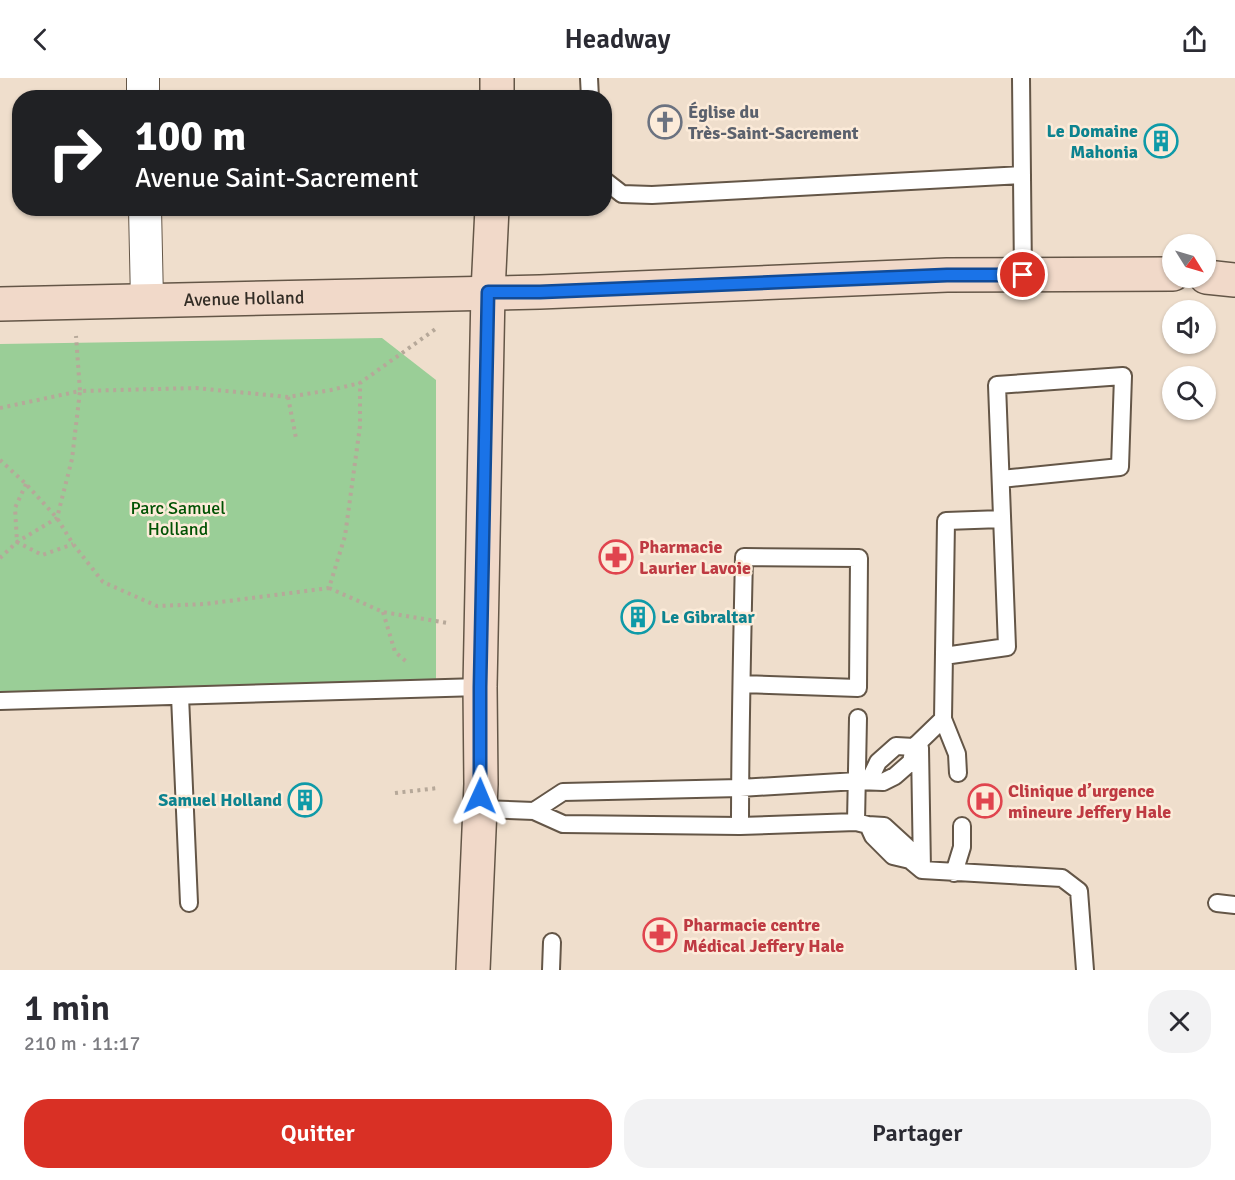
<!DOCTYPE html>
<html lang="fr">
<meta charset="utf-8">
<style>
body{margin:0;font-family:Signika,sans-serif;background:#f2f2f3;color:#2b2b33;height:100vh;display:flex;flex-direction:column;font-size:22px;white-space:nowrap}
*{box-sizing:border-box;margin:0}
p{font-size:20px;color:#7c7c81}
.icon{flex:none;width:33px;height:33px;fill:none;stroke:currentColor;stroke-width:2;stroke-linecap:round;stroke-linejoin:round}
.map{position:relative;height:892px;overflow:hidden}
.sheet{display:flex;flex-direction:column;background:#fff;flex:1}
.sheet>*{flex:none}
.guide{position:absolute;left:12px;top:12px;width:600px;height:126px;border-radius:24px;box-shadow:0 2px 4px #0004;background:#202124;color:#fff;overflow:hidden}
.needle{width:39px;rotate:127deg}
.buttons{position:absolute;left:1162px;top:156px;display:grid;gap:12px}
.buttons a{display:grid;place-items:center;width:54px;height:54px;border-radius:50%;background:#fff;box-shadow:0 2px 4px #0004;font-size:30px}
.pin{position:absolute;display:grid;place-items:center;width:51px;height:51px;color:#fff;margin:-26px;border:3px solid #fff;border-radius:50%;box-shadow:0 2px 6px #0007}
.me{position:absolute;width:66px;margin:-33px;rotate:1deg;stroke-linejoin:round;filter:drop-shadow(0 0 4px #0008)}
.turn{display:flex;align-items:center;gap:21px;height:126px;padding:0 24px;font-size:27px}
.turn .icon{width:78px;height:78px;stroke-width:2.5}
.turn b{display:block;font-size:42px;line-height:51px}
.round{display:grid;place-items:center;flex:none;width:63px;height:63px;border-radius:24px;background:#f2f2f3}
.head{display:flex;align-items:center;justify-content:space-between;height:102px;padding:0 24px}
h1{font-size:36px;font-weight:600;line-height:45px}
.button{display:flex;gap:12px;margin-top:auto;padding:12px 24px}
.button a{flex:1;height:69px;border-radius:24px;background:#d93025;color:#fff;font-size:24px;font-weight:600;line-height:69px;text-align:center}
.button a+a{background:#f2f2f3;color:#2b2b33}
header{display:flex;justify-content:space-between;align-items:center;height:78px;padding:0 24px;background:#fff;font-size:27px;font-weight:600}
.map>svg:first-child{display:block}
.green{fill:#9ace97}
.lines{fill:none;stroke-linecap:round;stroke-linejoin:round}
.service-casing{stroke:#645647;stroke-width:20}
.minor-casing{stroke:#645647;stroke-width:34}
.secondary-casing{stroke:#645647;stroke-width:36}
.path{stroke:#b6a899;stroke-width:4;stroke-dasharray:3 4.5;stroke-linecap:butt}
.service{stroke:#fff;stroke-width:16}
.minor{stroke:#fff;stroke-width:32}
.secondary{stroke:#f1d9c9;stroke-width:33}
.route-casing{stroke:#114b97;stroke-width:15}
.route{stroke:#1a73e8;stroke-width:10}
.labels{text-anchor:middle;stroke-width:5;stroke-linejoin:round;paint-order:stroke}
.worship-label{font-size:18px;font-weight:bold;fill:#5b616d;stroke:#fcebd9;text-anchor:start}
.culture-label{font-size:18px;font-weight:bold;fill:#0d838f;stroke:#fcebd9;text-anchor:end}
.street-label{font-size:18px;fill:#322c25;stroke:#fcebd9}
.park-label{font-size:18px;fill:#005203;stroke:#fcebd9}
.health-label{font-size:18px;font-weight:bold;fill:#be3a42;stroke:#fcebd9;text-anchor:start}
</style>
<header><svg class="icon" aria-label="back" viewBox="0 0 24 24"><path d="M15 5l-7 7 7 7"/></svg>Headway<svg class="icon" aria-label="share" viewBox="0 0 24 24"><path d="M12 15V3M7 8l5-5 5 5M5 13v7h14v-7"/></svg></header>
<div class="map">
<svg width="1235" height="892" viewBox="0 0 1235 892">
<rect width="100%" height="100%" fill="#efdecc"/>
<!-- green -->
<path class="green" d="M 382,260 L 436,302 L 436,601 L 0,629 L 0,266 Z"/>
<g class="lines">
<!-- service casing -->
<g class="service-casing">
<path id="service" d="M 589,0 L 590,20
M 1021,0 L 1023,197
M 604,102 L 622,116 L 652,117 L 1022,97
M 944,578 L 1007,569 L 997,307 L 1123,298 L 1120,389 L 1001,401
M 180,618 L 189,825
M 0,623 L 480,609
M 943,641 L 957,676 L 958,695
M 920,670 L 922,792
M 869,703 L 878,684 L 896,668 L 914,669
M 480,731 L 534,733 L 563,746 L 740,748 L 856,744 L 868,747 L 884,748 L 907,769 L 910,782
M 534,733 L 563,714 L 740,710 L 857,703 L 883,704 L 895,698 L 911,684 L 914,669 L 943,641 L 946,443 L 1002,441
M 856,744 L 858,640
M 868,747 L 873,758 L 893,778 L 910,782 L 922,792 L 1062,800 L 1079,813 L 1085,892
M 740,748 C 740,658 742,569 744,479 L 859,480 L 858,610 L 742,606
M 954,795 L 962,769 L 962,748
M 1217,825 L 1235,827
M 551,892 L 552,864"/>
</g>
<!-- minor casing -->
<g class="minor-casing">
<path id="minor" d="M 143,0 L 143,20
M 145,130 L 147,222"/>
</g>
<!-- secondary casing -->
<g class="secondary-casing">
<g id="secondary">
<path d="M 497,20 L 497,0"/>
<path d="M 1206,199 L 1235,202"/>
<path id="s1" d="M 0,226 L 540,214 L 947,197 L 1173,196"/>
<path d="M 473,892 L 481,706 L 480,609 L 488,214 L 492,130"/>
</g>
</g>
<!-- path -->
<path class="path" d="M 288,319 L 296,360
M 0,330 L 80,313 L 76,258
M 0,382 L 26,406 L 57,440 L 73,466 L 103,504 L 157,528 L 205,526 L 329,510 L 345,458 L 360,348 L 360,305 L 437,250
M 26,406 L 15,430 L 17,464 L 42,477 L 73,466
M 0,480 L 17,464 L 57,440 L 72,381 L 80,313 L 196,310 L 288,319 L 331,312 L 360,305
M 329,510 L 383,534 L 448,545
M 383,534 L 395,574 L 408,585
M 395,715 L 438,710"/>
<!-- service -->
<use href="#service" class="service"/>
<!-- minor -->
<use href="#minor" class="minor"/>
<!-- secondary -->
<use href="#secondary" class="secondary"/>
</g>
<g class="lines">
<!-- route casing -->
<g class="route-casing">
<path id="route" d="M 480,718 L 480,609 L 488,214 L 540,214 L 947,197 L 1023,197"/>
</g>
<!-- route -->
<use href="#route" class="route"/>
</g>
<!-- icons -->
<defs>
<g id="church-ring" transform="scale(1.725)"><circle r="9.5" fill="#fcebd9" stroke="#6b7280" stroke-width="1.5"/><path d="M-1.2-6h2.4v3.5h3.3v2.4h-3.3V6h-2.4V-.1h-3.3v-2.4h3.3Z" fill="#6b7280"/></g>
<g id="building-ring" transform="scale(1.725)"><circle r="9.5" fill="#fcebd9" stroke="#0f9aa8" stroke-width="1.5"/><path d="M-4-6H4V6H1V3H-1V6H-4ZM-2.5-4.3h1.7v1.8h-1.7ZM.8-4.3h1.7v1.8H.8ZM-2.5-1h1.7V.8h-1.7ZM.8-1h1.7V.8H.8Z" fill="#0f9aa8"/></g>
<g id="pharmacy-ring" transform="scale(1.725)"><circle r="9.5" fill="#fcebd9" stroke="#e0444e" stroke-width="1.5"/><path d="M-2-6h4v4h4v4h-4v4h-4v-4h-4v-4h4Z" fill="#e0444e"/></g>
<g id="hospital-ring" transform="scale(1.725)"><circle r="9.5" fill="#fcebd9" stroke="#e0444e" stroke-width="1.5"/><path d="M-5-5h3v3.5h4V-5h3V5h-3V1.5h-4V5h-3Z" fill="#e0444e"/></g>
</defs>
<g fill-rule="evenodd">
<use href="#church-ring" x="665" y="44"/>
<use href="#building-ring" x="1161" y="63"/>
<use href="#pharmacy-ring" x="616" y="479"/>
<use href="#building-ring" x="638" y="539"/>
<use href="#building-ring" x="305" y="722"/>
<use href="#hospital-ring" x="985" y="723"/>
<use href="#pharmacy-ring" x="660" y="857"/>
</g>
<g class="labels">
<!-- worship labels -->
<g class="worship-label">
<text x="688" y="40">Église du<tspan x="688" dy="21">Très-Saint-Sacrement</tspan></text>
</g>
<!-- culture labels -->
<g class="culture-label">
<text x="1138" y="59">Le Domaine<tspan x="1138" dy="21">Mahonia</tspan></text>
<text x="661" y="545" text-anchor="start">Le Gibraltar</text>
<text x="282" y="728">Samuel Holland</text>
</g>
<!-- street labels -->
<g class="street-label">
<text dy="6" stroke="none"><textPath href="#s1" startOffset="244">Avenue Holland</textPath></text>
</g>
<!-- park labels -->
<g class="park-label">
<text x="178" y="436">Parc Samuel<tspan x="178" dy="21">Holland</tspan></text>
</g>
<!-- health labels -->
<g class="health-label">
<text x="639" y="475">Pharmacie<tspan x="639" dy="21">Laurier Lavoie</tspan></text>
<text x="1008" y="719">Clinique d’urgence<tspan x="1008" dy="21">mineure Jeffery Hale</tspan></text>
<text x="683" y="853">Pharmacie centre<tspan x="683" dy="21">Médical Jeffery Hale</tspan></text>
</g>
</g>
</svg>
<div class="buttons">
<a><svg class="needle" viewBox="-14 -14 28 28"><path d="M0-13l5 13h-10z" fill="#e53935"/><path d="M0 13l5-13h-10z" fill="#7c7c81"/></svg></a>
<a><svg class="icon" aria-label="sound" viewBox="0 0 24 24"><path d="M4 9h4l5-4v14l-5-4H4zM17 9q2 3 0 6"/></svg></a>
<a><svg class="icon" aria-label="search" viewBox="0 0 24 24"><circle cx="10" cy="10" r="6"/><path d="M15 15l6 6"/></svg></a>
</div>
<div class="pin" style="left:1023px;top:197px;background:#d93025"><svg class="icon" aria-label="arrive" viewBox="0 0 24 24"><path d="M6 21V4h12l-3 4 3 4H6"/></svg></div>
<svg class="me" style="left:480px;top:718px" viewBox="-20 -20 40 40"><path d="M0-17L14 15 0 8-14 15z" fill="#1a73e8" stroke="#fff" stroke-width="4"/></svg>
<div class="guide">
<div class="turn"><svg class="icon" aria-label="right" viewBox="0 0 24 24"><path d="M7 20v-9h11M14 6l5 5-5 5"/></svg><div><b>100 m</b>Avenue Saint-Sacrement</div></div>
</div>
</div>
<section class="sheet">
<div class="head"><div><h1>1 min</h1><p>210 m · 11:17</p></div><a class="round"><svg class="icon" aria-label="close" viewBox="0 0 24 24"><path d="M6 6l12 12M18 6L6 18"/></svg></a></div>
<div class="button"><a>Quitter</a><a>Partager</a></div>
</section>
